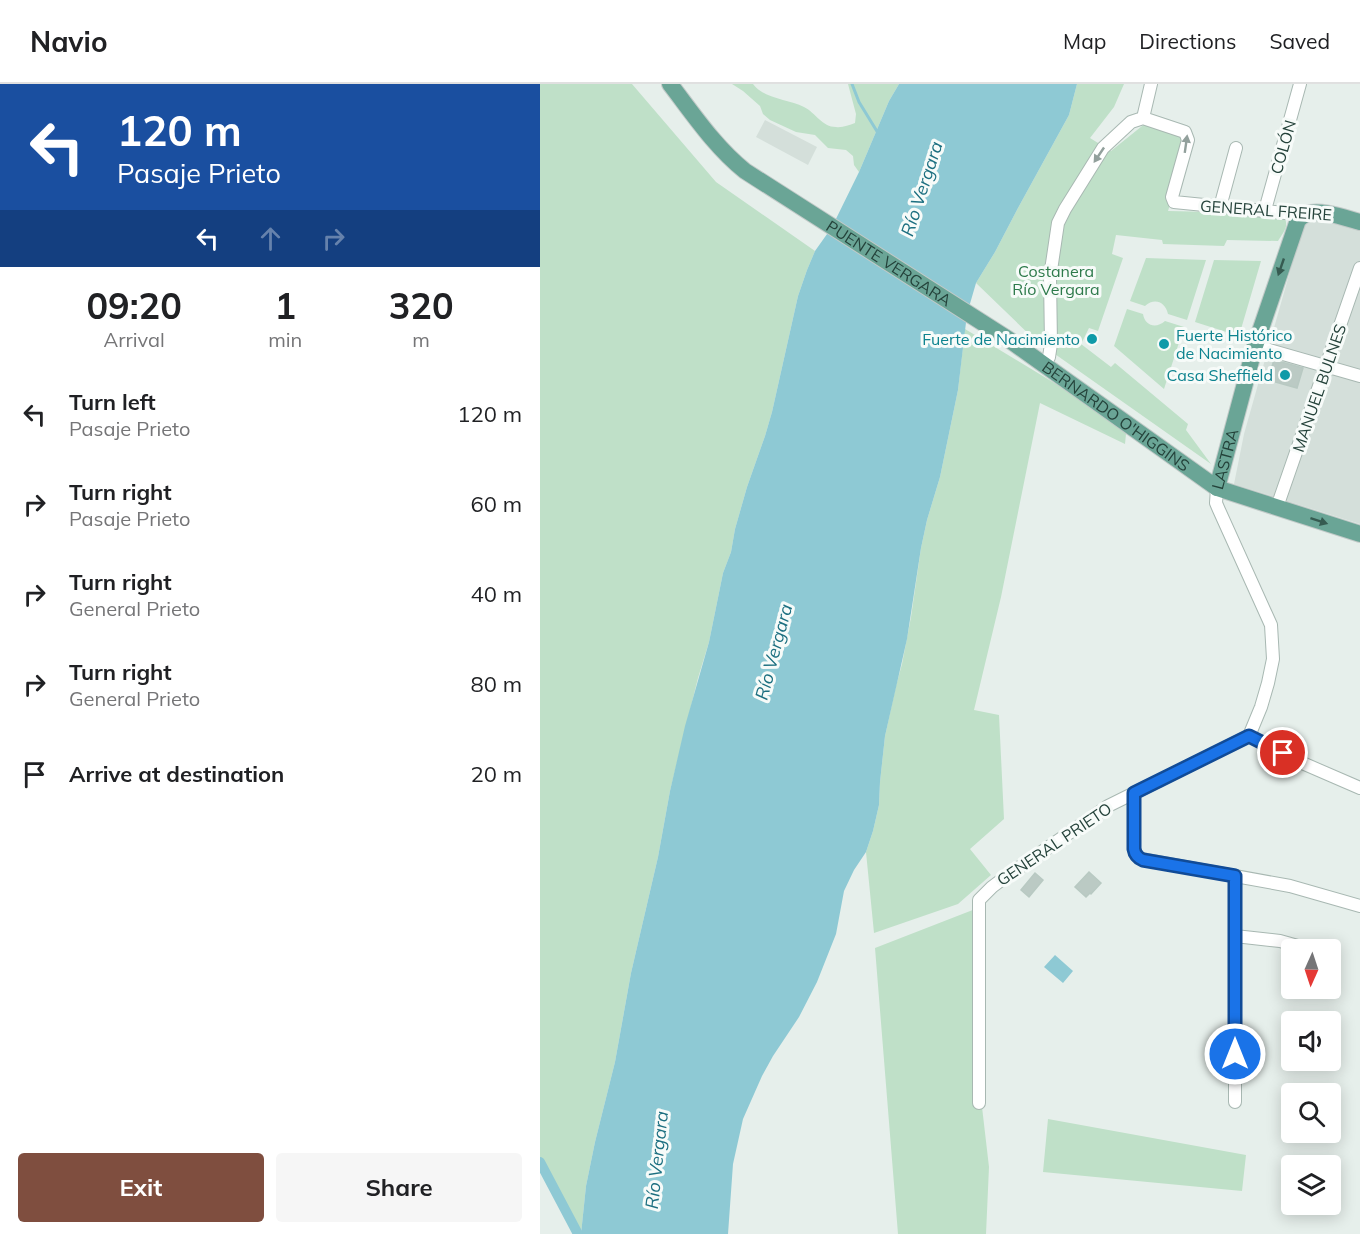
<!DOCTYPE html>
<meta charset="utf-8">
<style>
body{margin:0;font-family:Mulish,sans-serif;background:#f6f6f6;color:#202124;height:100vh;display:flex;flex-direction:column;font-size:22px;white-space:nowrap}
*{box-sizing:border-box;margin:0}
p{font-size:20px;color:#757577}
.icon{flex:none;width:33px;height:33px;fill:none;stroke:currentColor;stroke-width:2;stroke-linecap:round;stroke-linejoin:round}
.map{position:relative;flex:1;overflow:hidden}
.sheet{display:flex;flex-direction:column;background:#fff;width:540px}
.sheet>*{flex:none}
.guide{background:#1a4fa0;color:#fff;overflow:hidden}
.needle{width:39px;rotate:183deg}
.buttons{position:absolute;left:741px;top:855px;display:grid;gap:12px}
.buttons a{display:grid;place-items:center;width:60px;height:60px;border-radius:6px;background:#fff;box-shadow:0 3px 15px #0003;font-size:30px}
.pin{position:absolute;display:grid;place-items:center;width:51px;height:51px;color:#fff;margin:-26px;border:3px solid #fff;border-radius:50%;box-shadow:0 2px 6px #0007}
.me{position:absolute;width:66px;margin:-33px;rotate:0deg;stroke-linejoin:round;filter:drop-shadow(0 0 4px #0008)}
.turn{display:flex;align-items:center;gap:21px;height:126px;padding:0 18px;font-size:27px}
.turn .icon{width:78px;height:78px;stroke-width:2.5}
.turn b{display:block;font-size:42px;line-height:51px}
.lanes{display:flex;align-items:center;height:57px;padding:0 18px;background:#0003;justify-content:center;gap:30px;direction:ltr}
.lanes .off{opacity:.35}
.eta{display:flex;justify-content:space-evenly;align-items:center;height:102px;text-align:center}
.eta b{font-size:36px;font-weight:700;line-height:42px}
.primary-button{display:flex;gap:12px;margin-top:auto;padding:12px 18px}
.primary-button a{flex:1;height:69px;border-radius:6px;background:#7f4e3f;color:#fff;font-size:24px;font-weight:700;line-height:69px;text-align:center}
.primary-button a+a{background:#f6f6f6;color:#202124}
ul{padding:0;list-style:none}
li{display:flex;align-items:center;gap:18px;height:90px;padding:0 18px}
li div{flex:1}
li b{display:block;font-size:22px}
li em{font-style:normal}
header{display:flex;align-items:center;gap:36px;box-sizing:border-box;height:84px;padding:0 30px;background:#fff;border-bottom:2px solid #e0e0e0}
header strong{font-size:28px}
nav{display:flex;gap:33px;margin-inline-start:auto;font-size:21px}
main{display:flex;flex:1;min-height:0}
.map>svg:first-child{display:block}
.built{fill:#d4dfda}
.green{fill:#bfe0c8}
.water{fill:#8ec9d4}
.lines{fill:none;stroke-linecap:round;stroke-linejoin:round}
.stream{stroke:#8ec9d4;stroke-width:3}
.canal{stroke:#8ec9d4;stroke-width:10}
.building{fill:#bbcac4;stroke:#b8c9c2;stroke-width:1.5}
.minor-casing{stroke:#a8b8b2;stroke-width:14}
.major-casing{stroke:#c2cac8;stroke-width:18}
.minor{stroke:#fff;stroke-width:12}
.major{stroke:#6aa596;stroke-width:16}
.oneway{fill:#92a09c}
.oneway2{fill:#365b51}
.route-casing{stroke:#114b97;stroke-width:15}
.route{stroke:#1a73e8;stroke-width:10}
.culture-dot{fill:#0f9aa8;stroke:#f7fbf9;stroke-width:2}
.labels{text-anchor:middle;stroke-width:6;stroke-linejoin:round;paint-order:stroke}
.street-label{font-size:16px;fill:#24423a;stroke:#f7fbf9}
.park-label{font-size:16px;fill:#2d7a4b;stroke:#f7fbf9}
.culture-label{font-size:16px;fill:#0d838f;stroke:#f7fbf9;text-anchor:end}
.water-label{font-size:18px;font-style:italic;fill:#1c6f80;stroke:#f7fbf9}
</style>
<header>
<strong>Navio</strong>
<nav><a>Map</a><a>Directions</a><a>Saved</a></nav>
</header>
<main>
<section class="sheet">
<div class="guide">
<div class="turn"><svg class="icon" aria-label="left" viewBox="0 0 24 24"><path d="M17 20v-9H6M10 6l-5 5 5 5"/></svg><div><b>120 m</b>Pasaje Prieto</div></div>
<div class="lanes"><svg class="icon" aria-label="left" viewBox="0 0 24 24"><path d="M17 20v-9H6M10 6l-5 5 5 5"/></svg><svg class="icon off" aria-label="ahead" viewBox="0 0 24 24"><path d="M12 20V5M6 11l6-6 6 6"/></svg><svg class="icon off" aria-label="right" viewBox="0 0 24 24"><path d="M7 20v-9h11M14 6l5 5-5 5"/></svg></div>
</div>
<div class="eta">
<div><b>09:20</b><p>Arrival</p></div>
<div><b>1</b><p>min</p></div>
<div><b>320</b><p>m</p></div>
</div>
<ul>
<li><svg class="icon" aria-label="left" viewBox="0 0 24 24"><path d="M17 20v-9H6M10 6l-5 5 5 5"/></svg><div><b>Turn left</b><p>Pasaje Prieto</p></div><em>120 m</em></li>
<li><svg class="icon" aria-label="right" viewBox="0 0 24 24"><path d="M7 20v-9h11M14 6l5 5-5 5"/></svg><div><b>Turn right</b><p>Pasaje Prieto</p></div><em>60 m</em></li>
<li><svg class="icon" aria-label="right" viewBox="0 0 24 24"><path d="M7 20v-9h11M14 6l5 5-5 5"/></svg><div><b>Turn right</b><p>General Prieto</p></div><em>40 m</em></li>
<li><svg class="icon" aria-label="right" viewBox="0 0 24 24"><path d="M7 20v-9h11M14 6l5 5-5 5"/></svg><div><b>Turn right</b><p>General Prieto</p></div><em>80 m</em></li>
<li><svg class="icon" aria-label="arrive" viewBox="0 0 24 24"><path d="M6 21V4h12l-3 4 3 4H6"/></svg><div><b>Arrive at destination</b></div><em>20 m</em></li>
</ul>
<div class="primary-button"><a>Exit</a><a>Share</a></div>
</section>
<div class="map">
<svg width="820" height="1150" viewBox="0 0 820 1150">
<rect width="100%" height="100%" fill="#e6efeb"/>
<!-- built -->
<path class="built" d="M 225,36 L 277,63 L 268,81 L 216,53 Z
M 774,134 L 820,141 L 820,440 L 694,400 L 704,350 L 762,145 L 765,140 Z"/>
<!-- green -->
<path class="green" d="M 0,0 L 92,0 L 176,98 L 275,167 L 267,186 L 258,212 L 232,328 L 225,352 L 207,403 L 195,445 L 191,468 L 183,489 L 169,558 L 158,594 L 130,707 L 118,773 L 91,889 L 75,978 L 55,1058 L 46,1102 L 41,1150 L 38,1150 L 0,1078 Z
M 192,0 L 213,0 C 224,15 248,15 264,23 C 276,29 282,43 296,43 C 302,44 309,41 315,39 L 316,30 L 308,0 L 359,0 L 349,17 L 319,88 L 314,81 L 313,72 L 306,66 L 288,64 L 275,51 L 256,48 L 230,36 L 223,30 L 220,22 L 203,7 Z
M 537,0 L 584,0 L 574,23 L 550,54 L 571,67 L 607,38 L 644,52 L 646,69 L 628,127 L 673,128 L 739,134 L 745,135 C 749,143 742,150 738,157 L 687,156 L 684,162 L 623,160 L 622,156 L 576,151 L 572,170 L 583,174 L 558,247 L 549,244 L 541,260 L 571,283 L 575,279 L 648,340 L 646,346 L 671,380 L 495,256 L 436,199 L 455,168 L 478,124 L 529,31 Z
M 606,174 L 666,176 L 647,236 L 628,230 C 625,217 614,214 605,222 L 590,217 Z
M 674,176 L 721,177 L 699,252 L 655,238 Z
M 587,225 L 603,230 C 605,242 616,245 625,237 L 644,243 L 624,305 L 574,262 Z
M 425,245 L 577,337 L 586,350 L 585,360 L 500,319 L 461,513 L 434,626 L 459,631 L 464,735 L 430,765 L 451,791 L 418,820 L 334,849 L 326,768 L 333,747 L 339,721 L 340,698 L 345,652 L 356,602 L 362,580 L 371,533 L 381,464 L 387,436 L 400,393 L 418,306 Z
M 443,822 L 442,1023 L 449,1083 L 446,1150 L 358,1150 L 335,864 Z
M 508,1035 L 706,1071 L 702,1107 L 503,1088 Z"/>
<!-- water -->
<path class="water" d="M 359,0 L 537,0 L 529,31 L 478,124 L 455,168 L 436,199 L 427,230 L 418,306 L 400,393 L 387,436 L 381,464 L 367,555 L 345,652 L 340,698 L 339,721 L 333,747 L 326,768 L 314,786 L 304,807 L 296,850 L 277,898 L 259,933 L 233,972 L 222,992 L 203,1035 L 193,1080 L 188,1150 L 41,1150 L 46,1102 L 55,1058 L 75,978 L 91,889 L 118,773 L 130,707 L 145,642 L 169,558 L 183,489 L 191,468 L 195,445 L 207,403 L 225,352 L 232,328 L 258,212 L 267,186 L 275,167 L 292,143 L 319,88 L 349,17 Z
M 515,871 L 533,887 L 523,899 L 504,883 Z"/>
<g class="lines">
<!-- stream -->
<path class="stream" d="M 312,0 L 319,18 L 338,49"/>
<!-- canal -->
<path class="canal" d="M 0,1078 L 38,1150"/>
</g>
<!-- building -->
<path class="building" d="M 734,276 L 763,284 L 757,304 L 728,296 Z
M 549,788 L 561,799 L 551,810 L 550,809 L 546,813 L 535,803 Z
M 495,789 L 503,796 L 489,813 L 481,806 Z"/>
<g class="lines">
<!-- minor casing -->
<g class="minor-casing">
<path id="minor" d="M 603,34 L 645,48 L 648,56 L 632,113 L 634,118 L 765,131
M 603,34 L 611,0
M 680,123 L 696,64
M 725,126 L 760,0
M 715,262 L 820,292
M 505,281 L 509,273 L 511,260 L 510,193 L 518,139 L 525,125 L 563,64 L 591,38 L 603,34
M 677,404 L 676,419 L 679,426 L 731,541 L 733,575 L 728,599 L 721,623 L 709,652
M 737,423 L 820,184
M 709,652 L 760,678 L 820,704
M 594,709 L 594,765 L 597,772 L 601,775 L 750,802 L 820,822
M 695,792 L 695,1018
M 695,852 L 740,857 L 772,866
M 790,871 L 791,871
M 439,1019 L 439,816 L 452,803 L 464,794 L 568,722 L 709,652"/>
</g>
<!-- major casing -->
<g class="major-casing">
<g id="major">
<path id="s1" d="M 130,0 C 153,30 175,63 205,87 L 468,255 L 677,404 L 820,450"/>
<path id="s2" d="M 677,404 L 715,262 L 758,136 C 759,135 764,131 766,130 C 781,125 805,134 820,138"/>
</g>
</g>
<!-- minor -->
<use href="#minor" class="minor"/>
<!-- major -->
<use href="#major" class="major"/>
</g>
<!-- one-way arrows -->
<defs><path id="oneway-solid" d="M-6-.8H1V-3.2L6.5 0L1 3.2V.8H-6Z" transform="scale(1.5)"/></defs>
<g class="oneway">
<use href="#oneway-solid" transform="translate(646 60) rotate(-82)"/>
<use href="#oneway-solid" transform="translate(559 71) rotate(124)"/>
</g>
<g class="oneway2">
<use href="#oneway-solid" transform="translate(741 183) rotate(109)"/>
<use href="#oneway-solid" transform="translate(779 437) rotate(18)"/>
</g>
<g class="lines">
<!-- route casing -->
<g class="route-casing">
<path id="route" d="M 695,970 L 695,792 L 603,776 C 598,774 595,771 594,765 L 594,709 L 709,652 L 743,669"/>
</g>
<!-- route -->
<use href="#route" class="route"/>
</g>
<!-- markers -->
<g class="culture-dot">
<circle cx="552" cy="255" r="6"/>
<circle cx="624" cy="260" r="6"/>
<circle cx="745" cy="291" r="6"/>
</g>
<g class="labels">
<!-- street labels -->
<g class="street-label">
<text transform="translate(743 63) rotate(-74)" y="6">COLÓN</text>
<text transform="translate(726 126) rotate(4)" y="6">GENERAL FREIRE</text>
<text dy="6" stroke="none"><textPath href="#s1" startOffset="286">PUENTE VERGARA</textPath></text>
<text transform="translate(779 304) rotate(-71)" y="6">MANUEL BULNES</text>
<text dy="6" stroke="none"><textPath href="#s1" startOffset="560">BERNARDO O'HIGGINS</textPath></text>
<text dy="6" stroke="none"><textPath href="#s2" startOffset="30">LASTRA</textPath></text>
<text transform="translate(514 760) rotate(-34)" y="6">GENERAL PRIETO</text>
</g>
<!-- park labels -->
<g class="park-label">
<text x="516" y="193">Costanera<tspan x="516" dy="18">Río Vergara</tspan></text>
</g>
<!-- culture labels -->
<g class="culture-label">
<text x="636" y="257" text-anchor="start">Fuerte Histórico<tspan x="636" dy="18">de Nacimiento</tspan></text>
<text x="540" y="261">Fuerte de Nacimiento</text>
<text x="733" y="297">Casa Sheffield</text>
</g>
<!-- water labels -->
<g class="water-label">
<text transform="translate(382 105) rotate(-72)" y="6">Río Vergara</text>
<text transform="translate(234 568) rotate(-75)" y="6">Río Vergara</text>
<text transform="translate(117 1076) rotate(-84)" y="6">Río Vergara</text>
</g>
</g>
</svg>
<div class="buttons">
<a><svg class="needle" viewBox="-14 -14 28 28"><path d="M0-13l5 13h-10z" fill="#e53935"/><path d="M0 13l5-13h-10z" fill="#757577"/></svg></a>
<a><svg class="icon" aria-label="sound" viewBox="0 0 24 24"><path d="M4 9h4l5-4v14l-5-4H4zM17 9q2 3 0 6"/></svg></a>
<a><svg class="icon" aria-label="search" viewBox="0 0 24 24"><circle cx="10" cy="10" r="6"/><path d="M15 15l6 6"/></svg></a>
<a><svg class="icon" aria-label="layers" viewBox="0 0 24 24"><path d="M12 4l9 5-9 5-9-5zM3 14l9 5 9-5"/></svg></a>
</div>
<div class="pin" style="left:743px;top:669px;background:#d93025"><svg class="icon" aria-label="arrive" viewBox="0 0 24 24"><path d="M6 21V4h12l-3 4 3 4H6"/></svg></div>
<svg class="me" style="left:695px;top:970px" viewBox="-20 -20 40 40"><circle r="17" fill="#1a73e8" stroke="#fff" stroke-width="3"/><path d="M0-11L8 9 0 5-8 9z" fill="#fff"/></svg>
</div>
</main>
